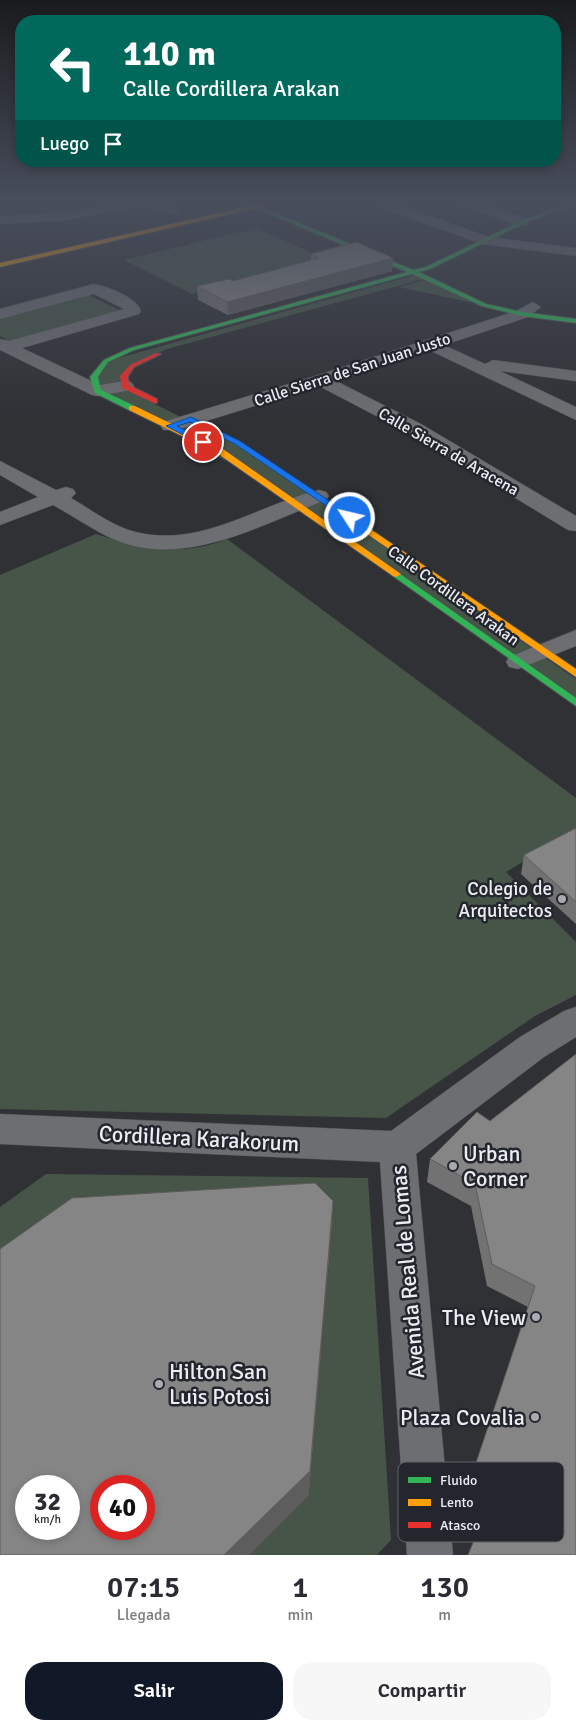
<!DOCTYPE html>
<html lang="es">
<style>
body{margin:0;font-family:Signika,sans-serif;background:#f7f7f7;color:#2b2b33;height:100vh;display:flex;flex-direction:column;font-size:19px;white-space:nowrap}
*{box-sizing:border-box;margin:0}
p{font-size:16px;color:#7c7c81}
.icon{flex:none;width:28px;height:28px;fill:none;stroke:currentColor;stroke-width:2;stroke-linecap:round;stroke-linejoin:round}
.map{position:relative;height:1555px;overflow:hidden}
.sheet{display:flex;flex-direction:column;background:#fff;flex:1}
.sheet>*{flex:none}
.banner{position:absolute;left:15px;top:15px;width:546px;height:152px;border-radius:20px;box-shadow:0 2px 8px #0003;background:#00695c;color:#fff;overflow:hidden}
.speed{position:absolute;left:15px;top:1475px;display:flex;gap:10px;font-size:25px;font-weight:700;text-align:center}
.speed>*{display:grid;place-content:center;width:65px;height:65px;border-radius:50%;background:#fff;box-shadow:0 2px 8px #0003;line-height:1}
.speed small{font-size:12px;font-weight:400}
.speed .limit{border:8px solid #d22;background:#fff;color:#111}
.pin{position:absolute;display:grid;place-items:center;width:42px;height:42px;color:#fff;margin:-21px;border:2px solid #fff;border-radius:50%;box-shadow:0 1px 5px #0007}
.me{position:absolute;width:55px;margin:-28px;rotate:305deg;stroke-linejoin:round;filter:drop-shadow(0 0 4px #0008)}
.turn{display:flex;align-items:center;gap:18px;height:105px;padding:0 25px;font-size:22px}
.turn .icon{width:65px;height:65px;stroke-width:2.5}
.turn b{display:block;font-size:35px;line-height:42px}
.then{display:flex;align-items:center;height:48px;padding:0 25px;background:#0003;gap:10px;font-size:19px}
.eta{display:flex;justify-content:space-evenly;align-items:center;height:85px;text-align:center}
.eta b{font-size:30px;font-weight:600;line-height:35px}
.button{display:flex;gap:10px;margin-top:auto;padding:10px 25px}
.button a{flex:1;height:58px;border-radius:20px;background:#111827;color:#fff;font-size:20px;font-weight:600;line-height:58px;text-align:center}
.button a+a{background:#f7f7f7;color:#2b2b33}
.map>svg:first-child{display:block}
.green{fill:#465547}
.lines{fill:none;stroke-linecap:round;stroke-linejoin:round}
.street-casing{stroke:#4f5054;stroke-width:1}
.fast-casing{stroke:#4f5054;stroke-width:2}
.slow-casing{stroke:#4f5054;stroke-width:2}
.jam-casing{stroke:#4f5054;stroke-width:2}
.street{fill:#6d6e71;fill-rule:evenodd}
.fast{fill:#30b455;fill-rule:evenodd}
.slow{fill:#ff9f0a;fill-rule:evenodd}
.jam{fill:#e5322d;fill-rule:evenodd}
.wall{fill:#737272}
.shaded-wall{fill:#5e5d5d}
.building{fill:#868585;stroke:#5e5d5d;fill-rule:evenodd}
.route{fill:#1a73e8;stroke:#114b97}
.poi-dot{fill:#aaabb0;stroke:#24262e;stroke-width:2}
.labels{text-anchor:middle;stroke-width:5;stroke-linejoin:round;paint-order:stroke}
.far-street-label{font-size:16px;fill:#ebedf3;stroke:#24262e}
.poi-label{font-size:19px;fill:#ebedf3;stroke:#24262e;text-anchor:end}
.near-street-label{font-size:22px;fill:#ebedf3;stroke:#24262e}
.near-poi-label{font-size:22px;fill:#ebedf3;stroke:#24262e;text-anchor:start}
.key{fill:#24262e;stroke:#606269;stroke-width:1}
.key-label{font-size:14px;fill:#ebedf3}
</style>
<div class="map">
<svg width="576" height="1555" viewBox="0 0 576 1555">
<rect width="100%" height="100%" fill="#303135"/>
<!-- green -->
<path class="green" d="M 256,228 L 326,259 L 192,294 L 124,260 Z
M 415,275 L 423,279 L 167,349 L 139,361 L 122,388 L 240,446 L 576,679 L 576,699 L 299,502 L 100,390 L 97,377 L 108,361 Z
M 428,279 L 484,305 L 399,287 Z
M 89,295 L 121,311 L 11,342 L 0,336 L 0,319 Z
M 96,534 C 139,548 184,557 227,539 L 576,798 L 576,830 L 506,872 L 576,942 L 576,995 L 535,1016 L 386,1118 L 0,1109 L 0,575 Z
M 46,1174 L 368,1178 L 391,1540 L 377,1555 L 250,1555 L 309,1496 L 332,1229 L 0,1282 L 0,1207 Z"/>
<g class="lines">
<!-- street casing -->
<g class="street-casing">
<path id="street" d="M 124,201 L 159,201 L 180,211 L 173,215 L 145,204 L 68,220 L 0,224 L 0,216 L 68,212 Z
M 379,201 L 389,201 L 489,237 L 576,248 L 576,256 L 482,244 L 379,207 L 377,204 Z
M 454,201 L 473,201 L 528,219 L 530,222 L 528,225 L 518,225 L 456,204 Z
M 94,284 C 107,286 138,298 141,311 L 139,314 L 22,348 L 100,385 L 125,381 L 131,382 L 134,386 L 131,390 L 98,396 L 92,395 L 0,350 L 0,339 L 9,341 L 124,309 L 94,294 L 0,319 L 0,309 Z
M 533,302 L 541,307 L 528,317 L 444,345 L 485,364 L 493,360 L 576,371 L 576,381 L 500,371 L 576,407 L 576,420 L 429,350 L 336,381 L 421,424 L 576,516 L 576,531 L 568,530 L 407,432 L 319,386 L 177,430 L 163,430 L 161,426 L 163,422 L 315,376 L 516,311 Z
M 0,461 L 56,490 L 66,487 L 73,489 L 76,493 L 71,498 C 90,509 111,525 132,531 C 198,550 257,505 319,490 L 326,492 L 329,496 L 326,500 C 262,524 183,570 113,539 C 93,530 73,516 53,505 L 0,525 L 0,512 L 38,497 L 0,475 Z
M 576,630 L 576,646 L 518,669 L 509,667 L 506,662 L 509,657 Z
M 576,1007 L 576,1037 L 544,1057 L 416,1154 L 453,1555 L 407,1555 L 380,1162 L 0,1144 L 0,1114 L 391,1131 L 520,1037 L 564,1011 Z"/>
</g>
<!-- fast casing -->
<g class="fast-casing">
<path id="fast" d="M 239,201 L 246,201 L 413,270 L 426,267 L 521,221 L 576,201 L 576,203 L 525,223 L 430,269 L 419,272 L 486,304 L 522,312 L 576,319 L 576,323 L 522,316 L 482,306 L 412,274 L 134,350 L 108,362 L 98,377 L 101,390 L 135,406 L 135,410 L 129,410 L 95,393 L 90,377 L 104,360 L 130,348 L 407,272 Z
M 396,571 L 576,698 L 576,706 L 393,576 L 391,574 Z"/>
</g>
<!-- slow casing -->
<g class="slow-casing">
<path id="slow" d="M 264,203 L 266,206 L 0,267 L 0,263 Z
M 129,406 L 135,406 L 223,449 L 401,574 L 396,577 L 393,576 L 217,453 L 129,410 Z
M 357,520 L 576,669 L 576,677 L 354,525 L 353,523 Z"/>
</g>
<!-- jam casing -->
<g class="jam-casing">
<path id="jam" d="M 156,353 L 161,354 L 134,367 L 128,376 L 129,385 L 157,399 L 157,403 L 154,403 L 122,388 L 120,376 L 130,365 Z"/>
</g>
<!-- street -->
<use href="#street" class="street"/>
<!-- fast -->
<use href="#fast" class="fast"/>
<!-- slow -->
<use href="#slow" class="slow"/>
<!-- jam -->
<use href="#jam" class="jam"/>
</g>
<!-- wall -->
<path class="wall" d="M 311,254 L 393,258 L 392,271 L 228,315 L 198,300 L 197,286 L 233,281 L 311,260 Z
M 576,828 L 576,924 L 521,874 L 524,855 Z
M 576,1054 L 576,1555 L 475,1539 L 456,1527 L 461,1508 L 528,1307 L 487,1286 L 471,1206 L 427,1182 L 430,1159 L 490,1121 Z"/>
<!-- shaded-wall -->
<path class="shaded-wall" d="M 393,258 L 392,271 L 228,315 L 227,302 Z
M 333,1201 L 332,1229 L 309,1496 L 250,1555 L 224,1555 Z"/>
<!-- building -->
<path class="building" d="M 356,242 L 393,258 L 227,302 L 197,286 L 229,279 L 233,281 L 319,258 L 311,254 Z
M 576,828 L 576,902 L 524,855 Z
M 576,1054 L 576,1555 L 468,1555 L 482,1521 L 461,1508 L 535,1286 L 492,1264 L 475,1184 L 430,1159 L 477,1112 L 490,1121 Z
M 315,1183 L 333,1201 L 310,1471 L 224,1555 L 0,1555 L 0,1249 L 72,1198 ZM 26,1486 L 69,1486 L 69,1529 L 26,1529 ZM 101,1486 L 144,1486 L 144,1529 L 101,1529 Z"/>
<!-- sky -->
<linearGradient id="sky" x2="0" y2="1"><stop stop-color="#1a1b1d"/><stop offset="0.48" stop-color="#484e5c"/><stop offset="1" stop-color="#484e5c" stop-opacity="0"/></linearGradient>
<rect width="576" height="418" fill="url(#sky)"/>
<!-- route -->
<path class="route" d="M 191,417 L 240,441 L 355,518 L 347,520 L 235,444 L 190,422 L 177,426 L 206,441 L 206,444 L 201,444 L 166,426 Z"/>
<!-- markers -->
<g class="poi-dot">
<circle cx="562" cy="899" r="5"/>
<circle cx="453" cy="1166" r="5"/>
<circle cx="536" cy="1317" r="5"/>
<circle cx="159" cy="1384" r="5"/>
<circle cx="535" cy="1417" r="5"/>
</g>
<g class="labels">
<!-- far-street labels -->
<g class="far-street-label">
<text transform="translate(352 369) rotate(-18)" y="6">Calle Sierra de San Juan Justo</text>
<text transform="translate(449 451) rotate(30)" y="6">Calle Sierra de Aracena</text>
<text transform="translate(454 595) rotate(36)" y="6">Calle Cordillera Arakan</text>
</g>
<!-- poi labels -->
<g class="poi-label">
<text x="552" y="895">Colegio de<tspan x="552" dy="22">Arquitectos</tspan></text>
</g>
<!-- near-street labels -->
<g class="near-street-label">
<text transform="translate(199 1138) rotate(3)" y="8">Cordillera Karakorum</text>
<text transform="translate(407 1272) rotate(-95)" y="8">Avenida Real de Lomas</text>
</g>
<!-- near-poi labels -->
<g class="near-poi-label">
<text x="463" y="1161">Urban<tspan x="463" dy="25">Corner</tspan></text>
<text x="526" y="1325" text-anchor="end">The View</text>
<text x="169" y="1379">Hilton San<tspan x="169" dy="25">Luis Potosi</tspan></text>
<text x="525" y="1425" text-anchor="end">Plaza Covalia</text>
</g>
</g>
<!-- legend -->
<rect x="398" y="1462" width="166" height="80" rx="8" class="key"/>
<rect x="408" y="1477" width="23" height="6" fill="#30b455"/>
<rect x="408" y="1499" width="23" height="7" fill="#ff9f0a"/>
<rect x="408" y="1522" width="23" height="6" fill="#e5322d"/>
<g class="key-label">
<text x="440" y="1485">Fluido</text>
<text x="440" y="1507">Lento</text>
<text x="440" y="1530">Atasco</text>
</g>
</svg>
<div class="speed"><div>32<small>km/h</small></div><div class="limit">40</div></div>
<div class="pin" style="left:203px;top:442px;background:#d93025"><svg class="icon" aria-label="arrive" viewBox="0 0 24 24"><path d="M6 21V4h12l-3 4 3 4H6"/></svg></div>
<svg class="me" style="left:350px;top:518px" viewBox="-20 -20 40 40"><circle r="17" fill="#1a73e8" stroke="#fff" stroke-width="3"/><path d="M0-11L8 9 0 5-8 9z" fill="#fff"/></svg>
<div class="banner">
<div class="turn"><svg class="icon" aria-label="left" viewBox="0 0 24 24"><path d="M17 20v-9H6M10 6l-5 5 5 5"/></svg><div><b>110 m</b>Calle Cordillera Arakan</div></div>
<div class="then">Luego<svg class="icon" aria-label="arrive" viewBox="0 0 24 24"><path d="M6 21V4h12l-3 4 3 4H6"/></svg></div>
</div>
</div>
<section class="sheet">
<div class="eta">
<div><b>07:15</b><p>Llegada</p></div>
<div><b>1</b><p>min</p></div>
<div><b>130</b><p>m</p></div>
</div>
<div class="button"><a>Salir</a><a>Compartir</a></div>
</section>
